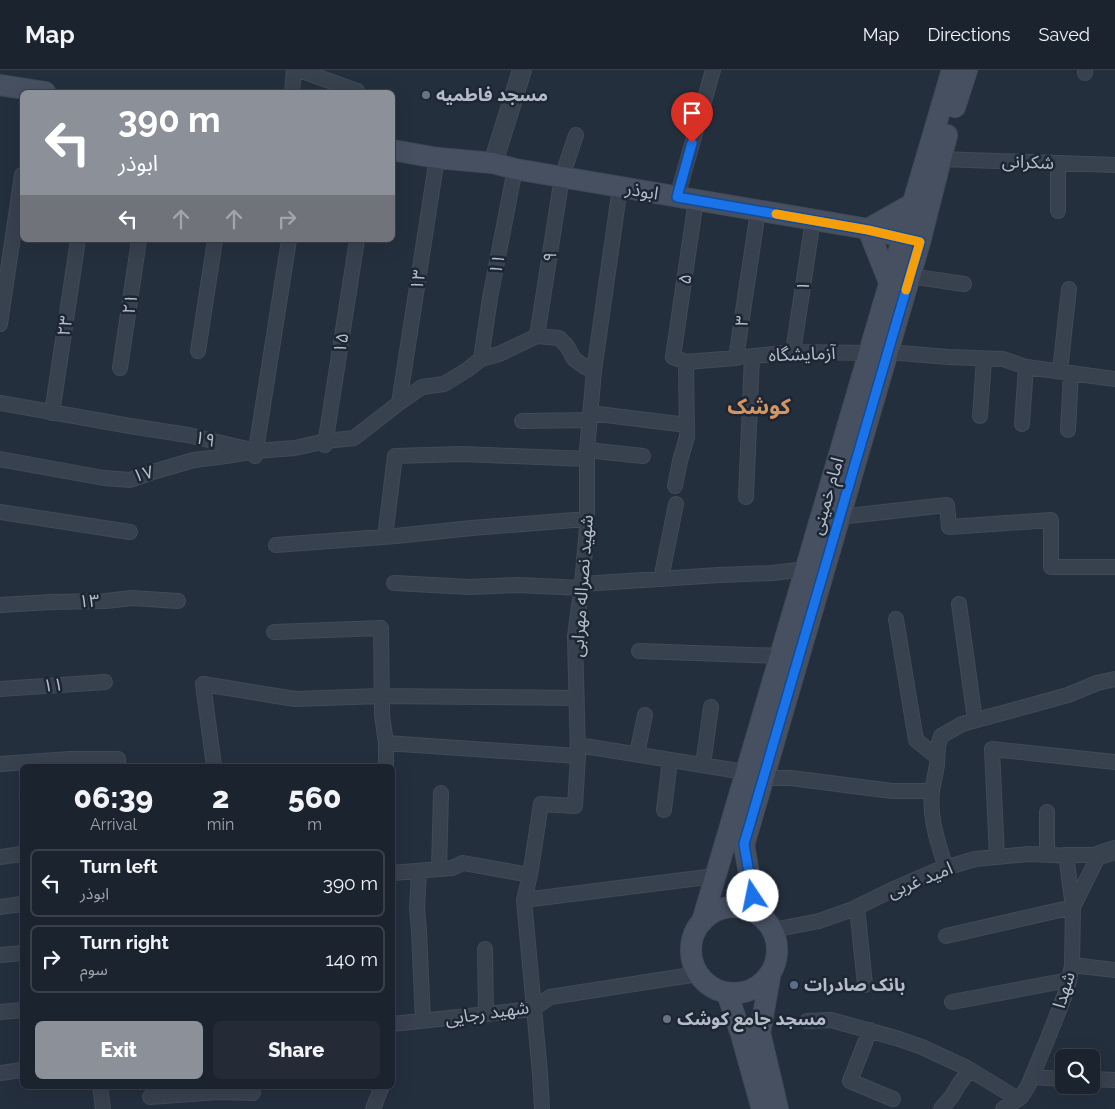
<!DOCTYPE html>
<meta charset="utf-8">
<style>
body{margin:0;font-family:Raleway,"Noto Sans Arabic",sans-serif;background:#242b36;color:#f1f3f6;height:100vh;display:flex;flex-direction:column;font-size:19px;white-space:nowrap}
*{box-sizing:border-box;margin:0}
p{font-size:16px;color:#a0a4aa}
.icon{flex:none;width:28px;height:28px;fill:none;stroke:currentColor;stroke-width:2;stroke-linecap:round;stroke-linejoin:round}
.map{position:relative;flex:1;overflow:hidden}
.panel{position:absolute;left:20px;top:694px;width:375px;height:325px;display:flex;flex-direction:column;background:#1b232e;border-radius:8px;box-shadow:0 5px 20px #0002,0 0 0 1px #39404a}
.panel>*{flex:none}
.top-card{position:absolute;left:20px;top:20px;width:375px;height:152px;border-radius:8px;box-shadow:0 5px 20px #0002,0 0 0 1px #39404a;background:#8c9099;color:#fff;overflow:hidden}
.buttons{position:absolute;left:1055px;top:979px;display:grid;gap:10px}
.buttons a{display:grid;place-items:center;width:45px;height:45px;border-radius:8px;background:#1b232e;box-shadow:0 5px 20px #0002,0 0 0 1px #39404a;font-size:25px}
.pin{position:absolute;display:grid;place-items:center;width:42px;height:42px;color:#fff;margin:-51px -21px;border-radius:50% 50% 50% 0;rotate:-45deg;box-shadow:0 0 5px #0007}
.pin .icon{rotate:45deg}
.me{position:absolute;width:55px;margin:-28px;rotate:349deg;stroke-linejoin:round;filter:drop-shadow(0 0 4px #0008)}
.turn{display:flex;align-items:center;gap:18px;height:105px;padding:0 15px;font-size:22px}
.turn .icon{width:65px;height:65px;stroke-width:2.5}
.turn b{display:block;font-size:35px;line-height:42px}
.lanes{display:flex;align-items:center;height:48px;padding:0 15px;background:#0003;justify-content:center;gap:25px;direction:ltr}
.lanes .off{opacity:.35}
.eta{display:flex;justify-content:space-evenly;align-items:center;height:85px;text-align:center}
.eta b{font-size:30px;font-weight:800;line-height:35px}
.cta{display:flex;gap:10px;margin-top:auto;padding:10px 15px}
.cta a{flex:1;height:58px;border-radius:8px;background:#8c9099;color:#fff;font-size:20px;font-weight:800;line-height:58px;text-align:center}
.cta a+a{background:#242b36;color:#f1f3f6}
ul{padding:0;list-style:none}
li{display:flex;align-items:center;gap:15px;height:68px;margin:0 10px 8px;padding:0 5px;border:2px solid #39404a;border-radius:8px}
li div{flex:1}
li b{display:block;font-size:19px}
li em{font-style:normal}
header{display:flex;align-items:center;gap:30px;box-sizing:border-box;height:70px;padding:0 25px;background:#1b232e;border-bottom:1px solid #39404a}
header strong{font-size:24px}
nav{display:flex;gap:28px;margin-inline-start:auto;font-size:18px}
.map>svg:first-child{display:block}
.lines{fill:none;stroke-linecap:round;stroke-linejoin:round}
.minor-casing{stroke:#414a57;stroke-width:16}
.tertiary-casing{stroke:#414a57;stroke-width:20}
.secondary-casing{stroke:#414a57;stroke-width:22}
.minor{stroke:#38414e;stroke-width:14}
.tertiary{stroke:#38414e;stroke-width:18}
.secondary{stroke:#465061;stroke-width:20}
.route-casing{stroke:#114b97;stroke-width:12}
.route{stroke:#1a73e8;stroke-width:9}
.slow{stroke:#f59e0b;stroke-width:9}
.worship-dot{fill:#6b7280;stroke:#1d2633;stroke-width:2}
.service-dot{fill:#5c6f8a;stroke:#1d2633;stroke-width:2}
.labels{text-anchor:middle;stroke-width:5;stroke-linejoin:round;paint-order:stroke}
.poi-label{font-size:18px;font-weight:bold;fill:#b4bcc9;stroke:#1d2633;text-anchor:start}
.street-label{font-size:18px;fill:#b4bcc9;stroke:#1d2633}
.district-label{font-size:22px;font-weight:bold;fill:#d59563;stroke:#1d2633}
</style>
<header>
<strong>Map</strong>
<nav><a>Map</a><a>Directions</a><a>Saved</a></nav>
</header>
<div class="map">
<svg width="1115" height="1039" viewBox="0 0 1115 1039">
<rect width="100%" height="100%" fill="#242f3e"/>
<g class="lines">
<!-- minor casing -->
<g class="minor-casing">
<path id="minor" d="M 299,0 L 357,21
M 1085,3 L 1085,0
M 292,22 L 294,0
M 940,89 L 1115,95
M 677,127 L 713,0
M 1058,141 L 1058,93
M 910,206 L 964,214
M 0,254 L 22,105
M 537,266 L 562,107 L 576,65
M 198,281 L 215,170
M 793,282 L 813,150
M 888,282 L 948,287 L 1003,289 L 1026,297 L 1115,309
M 745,287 L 793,282 L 869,283
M 481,289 L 490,228 L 515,99
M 686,292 L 673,287 L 696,130
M 120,298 L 139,170
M 1060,301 L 1069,219
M 0,333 L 130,356 L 188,365 L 255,381 L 295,378 L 326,371 L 354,368 L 399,333 L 422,317 L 444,314 L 467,300 L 481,289 L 499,284 L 537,266 L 559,268 L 567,276 L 574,289 L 585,297 L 594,301
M 399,333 L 437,88
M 52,343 L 78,170
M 590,343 L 687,355
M 980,346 L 984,289
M 522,351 L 590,350
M 1022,354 L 1026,297
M 1068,360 L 1071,303
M 325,375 L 357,170
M 587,380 L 643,386
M 255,386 L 289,170
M 0,389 L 104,408 L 130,410 L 156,401 L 194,390 L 226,386 L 249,382
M 675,416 L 680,391 L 687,367 L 686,292 L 736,288 L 758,141
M 746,427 L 752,286
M 0,442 L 130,462
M 839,447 L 947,435 L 949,457 L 1051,450 L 1051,497 L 1115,497
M 385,467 L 395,386 L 462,384 L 587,389
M 276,475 L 396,466 L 472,458 L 587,449
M 661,509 L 676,434
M 394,513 L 470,517 L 518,515 L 582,518
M 582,514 L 719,505 L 773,503 L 805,499
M 959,534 L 975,650
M 0,535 L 51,532 L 106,531 L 132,528 L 178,531
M 896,549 L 916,670 L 937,687
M 274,562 L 381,558 L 382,645 L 386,673 L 386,696
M 639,581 L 780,586
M 0,619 L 105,612
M 386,673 L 578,686
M 578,675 L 745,702
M 637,684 L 645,645
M 0,694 L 70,689 L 118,689 L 118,696
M 703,695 L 711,637
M 214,696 L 203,614 L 295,629 L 381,626 L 577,628
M 763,708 L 791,708 L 892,721 L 932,721 C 929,749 938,772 946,798
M 932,721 L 937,695 L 938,676 L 941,666 L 962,654 L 1068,625 L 1097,613 L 1115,609
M 664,740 L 670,690
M 1047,785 L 1047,742
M 0,787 L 22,784
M 997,787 L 992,679 L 1115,692
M 439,799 L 441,723
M 419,801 L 417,838 L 419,861 L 423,951
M 392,803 L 452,798 L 463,793 L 530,805
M 524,830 L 715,806
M 0,837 L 22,834
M 857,837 L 865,915
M 773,860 L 819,851 L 853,839 L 896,818 L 935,801 L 975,789 L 1029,784 L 1073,786
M 946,866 L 1073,837
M 485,879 L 486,944
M 0,885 L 22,883
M 1072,895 L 1115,900
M 952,932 L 1069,910
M 0,942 L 22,940
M 807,951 L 831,950 L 896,968 L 922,977 L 967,998 L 1018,1029
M 392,954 L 533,939 L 550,927 L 698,904
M 870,960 L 850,1011 L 893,1029
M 0,1003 L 22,1000
M 1032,1007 L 1064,1009
M 1091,1009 L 1115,1010
M 100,1016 L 103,1039
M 219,1016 L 219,1022 L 253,1023
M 150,1027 L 219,1022
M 373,1039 L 382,1016
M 542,1039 L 540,1003 L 524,830 L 530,805 L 541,734 L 575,736 L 578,686 L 575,566 L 582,514 L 587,458 L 587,380 L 594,301 L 620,117
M 941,1039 L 952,1026 L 959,1014 L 970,1000
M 1003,1039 L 1021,1027 L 1028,1016 L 1048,968 L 1066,922 L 1069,910 L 1072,895 L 1073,837 L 1066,785 L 1099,785 L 1073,837"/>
</g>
<!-- tertiary casing -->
<g class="tertiary-casing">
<path id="tertiary" d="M 493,93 L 522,0
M 1099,785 L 1115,780"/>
</g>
<!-- secondary casing -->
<g class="secondary-casing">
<path id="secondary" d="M 0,15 L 45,22
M 955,37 L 967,0
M 392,80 L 437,88 L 493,93 L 515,99 L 562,107 L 868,159 L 915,170
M 889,212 L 868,159 L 912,134
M691 880a43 43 0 1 1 86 0a43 43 0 1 1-86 0Z
M 756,843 L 744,775 L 920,172 L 947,65
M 702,852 L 952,0
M 770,906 L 760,963 L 778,1039
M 727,923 L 741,964 L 762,1039"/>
</g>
<!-- minor -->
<use href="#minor" class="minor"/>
<!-- tertiary -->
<use href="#tertiary" class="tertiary"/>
<!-- secondary -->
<use href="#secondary" class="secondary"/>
</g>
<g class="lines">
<!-- route casing -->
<g class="route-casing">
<path id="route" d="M 692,73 L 677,127 L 868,160 L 920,172 L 744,774 L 753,826"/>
</g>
<!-- route -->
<use href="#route" class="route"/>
<!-- slow -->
<path class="slow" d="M 776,144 L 868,160 L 920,172 L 906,220"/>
</g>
<!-- markers -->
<g class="worship-dot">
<circle cx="426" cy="25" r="5"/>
<circle cx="667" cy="949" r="5"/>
</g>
<circle class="service-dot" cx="794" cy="915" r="5"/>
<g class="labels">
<!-- poi labels -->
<g class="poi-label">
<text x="436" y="31">مسجد فاطمیه</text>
<text x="804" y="921">بانک صادرات</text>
<text x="677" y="955">مسجد جامع کوشک</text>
</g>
<!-- street labels -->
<g class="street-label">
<text transform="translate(1028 92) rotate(2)" y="6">شکرانی</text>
<text transform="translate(642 121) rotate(10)" y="6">ابوذر</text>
<text transform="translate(550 187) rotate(-81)" y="6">۹</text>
<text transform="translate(497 194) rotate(-79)" y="6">۱۱</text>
<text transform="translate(685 209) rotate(-82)" y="6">۵</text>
<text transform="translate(418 210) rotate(-81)" y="6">۱۳</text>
<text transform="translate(803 216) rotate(-82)" y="6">۱</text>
<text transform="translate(130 234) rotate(-81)" y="6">۲۱</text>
<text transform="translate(742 251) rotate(-82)" y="6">۳</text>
<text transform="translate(65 256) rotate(-81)" y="6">۲۳</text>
<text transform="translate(341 273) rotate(-81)" y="6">۱۵</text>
<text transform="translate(802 284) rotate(-2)" y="6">آزمایشگاه</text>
<text transform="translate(205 369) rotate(13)" y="6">۱۹</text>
<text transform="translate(143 404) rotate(-16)" y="6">۱۷</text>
<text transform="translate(827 426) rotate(-74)" y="6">امام خمینی</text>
<text transform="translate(582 516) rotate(-86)" y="6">شهید نصراله مهرابی</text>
<text transform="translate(89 531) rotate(-1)" y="6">۱۳</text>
<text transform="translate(53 615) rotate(-4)" y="6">۱۱</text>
<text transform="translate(920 810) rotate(-22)" y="6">امید غربی</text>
<text transform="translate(1064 920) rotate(-73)" y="6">شهدا</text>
<text transform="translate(487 943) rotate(-8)" y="6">شهید رجایی</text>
</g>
<!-- district labels -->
<g class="district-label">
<text x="759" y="344">کوشک</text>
</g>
</g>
</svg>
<div class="buttons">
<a><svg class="icon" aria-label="search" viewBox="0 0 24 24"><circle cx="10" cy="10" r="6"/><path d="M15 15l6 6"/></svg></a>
</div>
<div class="pin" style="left:692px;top:73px;background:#d93025"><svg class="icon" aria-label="arrive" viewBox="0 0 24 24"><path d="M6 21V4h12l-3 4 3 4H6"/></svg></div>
<svg class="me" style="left:753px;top:826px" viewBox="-20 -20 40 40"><circle r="19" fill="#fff"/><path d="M0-13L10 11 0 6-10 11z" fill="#1a73e8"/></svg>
<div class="top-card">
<div class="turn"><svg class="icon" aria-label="left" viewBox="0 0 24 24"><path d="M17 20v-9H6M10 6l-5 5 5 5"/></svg><div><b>390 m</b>ابوذر</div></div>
<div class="lanes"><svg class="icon" aria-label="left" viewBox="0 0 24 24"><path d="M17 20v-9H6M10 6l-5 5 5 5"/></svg><svg class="icon off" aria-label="ahead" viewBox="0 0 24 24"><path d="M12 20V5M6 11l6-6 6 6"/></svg><svg class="icon off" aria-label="ahead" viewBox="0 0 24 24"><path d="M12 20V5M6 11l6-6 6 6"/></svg><svg class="icon off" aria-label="right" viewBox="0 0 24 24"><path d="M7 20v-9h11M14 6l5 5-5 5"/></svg></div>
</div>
<section class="panel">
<div class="eta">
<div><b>06:39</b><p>Arrival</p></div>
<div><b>2</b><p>min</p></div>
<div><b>560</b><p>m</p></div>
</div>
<ul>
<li><svg class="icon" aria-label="left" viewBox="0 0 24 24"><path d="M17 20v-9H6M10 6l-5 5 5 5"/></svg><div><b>Turn left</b><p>ابوذر</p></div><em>390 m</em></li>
<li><svg class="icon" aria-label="right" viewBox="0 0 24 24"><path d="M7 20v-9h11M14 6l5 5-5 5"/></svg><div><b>Turn right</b><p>سوم</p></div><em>140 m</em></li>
</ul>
<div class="cta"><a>Exit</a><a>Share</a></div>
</section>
</div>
